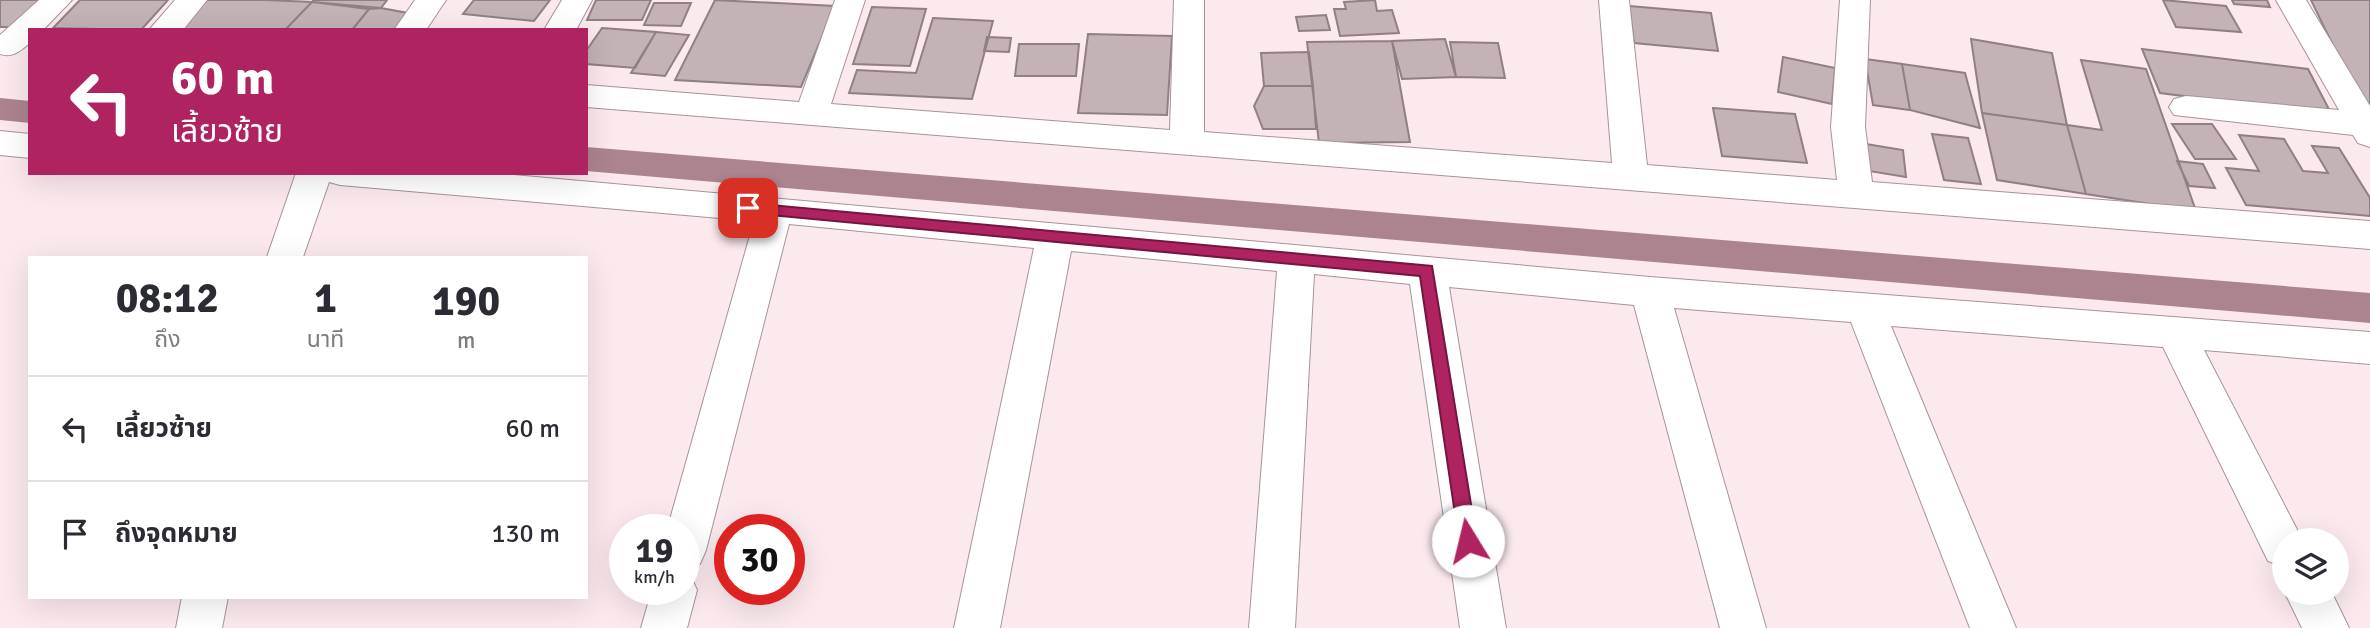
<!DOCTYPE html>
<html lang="th">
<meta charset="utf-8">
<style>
body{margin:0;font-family:Signika,"Noto Sans Thai",sans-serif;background:#f7f7f7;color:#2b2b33;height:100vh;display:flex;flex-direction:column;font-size:26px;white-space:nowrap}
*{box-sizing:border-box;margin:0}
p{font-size:23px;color:#7c7c81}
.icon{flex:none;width:38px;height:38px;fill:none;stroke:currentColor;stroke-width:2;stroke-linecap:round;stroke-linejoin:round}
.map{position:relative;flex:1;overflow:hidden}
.drawer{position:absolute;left:28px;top:256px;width:560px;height:343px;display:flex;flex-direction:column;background:#fff;border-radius:0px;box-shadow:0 7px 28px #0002}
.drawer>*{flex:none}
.hud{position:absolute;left:28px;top:28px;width:560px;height:147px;border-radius:0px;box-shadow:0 7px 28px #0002;background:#af2361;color:#fff;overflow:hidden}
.tools{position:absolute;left:2272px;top:528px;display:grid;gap:14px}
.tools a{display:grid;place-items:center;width:77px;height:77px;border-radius:50%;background:#fff;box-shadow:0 7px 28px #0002;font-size:35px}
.speed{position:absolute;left:609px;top:514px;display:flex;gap:14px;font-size:35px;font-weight:700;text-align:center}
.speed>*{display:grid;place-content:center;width:91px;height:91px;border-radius:50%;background:#fff;box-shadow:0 7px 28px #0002;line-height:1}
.speed small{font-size:18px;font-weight:400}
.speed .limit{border:10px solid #d22;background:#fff;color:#111}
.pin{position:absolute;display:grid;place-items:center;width:60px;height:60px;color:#fff;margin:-30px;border-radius:14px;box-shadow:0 4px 10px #0006}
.me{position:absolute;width:77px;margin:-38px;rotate:351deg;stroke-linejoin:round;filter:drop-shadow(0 0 5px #0008)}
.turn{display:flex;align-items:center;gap:24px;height:147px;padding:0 28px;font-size:32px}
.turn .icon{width:91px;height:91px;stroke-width:2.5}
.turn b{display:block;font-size:49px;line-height:60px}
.eta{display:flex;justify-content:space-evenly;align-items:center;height:119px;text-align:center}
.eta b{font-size:42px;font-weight:700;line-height:49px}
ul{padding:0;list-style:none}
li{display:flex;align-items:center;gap:21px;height:105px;padding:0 28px;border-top:2px solid #e1e1e2}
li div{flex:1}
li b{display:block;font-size:26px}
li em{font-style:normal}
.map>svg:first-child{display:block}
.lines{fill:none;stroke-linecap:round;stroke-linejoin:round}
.canal{fill:#ac8490;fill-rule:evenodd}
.building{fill:#c3b2b6;stroke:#908084;stroke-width:2}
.minor-casing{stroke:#a59498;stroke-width:2}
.minor{fill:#fff;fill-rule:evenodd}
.route{fill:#af2361;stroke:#72173f;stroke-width:2}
</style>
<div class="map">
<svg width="2370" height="628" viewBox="0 0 2370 628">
<rect width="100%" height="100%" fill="#fbe9ee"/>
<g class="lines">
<!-- canal -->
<path class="canal" d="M 0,98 L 30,101 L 30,123 L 0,120 Z
M 586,147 L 2370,293 L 2370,323 L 586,171 Z"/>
</g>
<!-- building -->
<path class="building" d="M 0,0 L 40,0 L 12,27 L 0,27 Z
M 80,0 L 168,0 L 141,30 L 53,28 Z
M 205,0 L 266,0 L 312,2 L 285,30 L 177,30 Z
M 314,0 L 387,0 L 381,8 L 312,2 Z
M 474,0 L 550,0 L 534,21 L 463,14 Z
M 596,0 L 651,0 L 642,20 L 587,20 Z
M 715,0 L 835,6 L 801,87 L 675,80 Z
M 1375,0 L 1377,11 L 1392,10 L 1399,33 L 1340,36 L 1334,9 L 1346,9 L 1344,2 Z
M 2163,0 L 2226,6 L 2241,32 L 2176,27 Z
M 2232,0 L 2267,0 L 2270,7 L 2234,4 Z
M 2311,0 L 2370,0 L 2370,122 Z
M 312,2 L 369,9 L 352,30 L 285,30 Z
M 654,3 L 691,3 L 681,26 L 644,25 Z
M 1629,6 L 1711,13 L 1718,51 L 1634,43 Z
M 872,7 L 926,9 L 910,66 L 853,64 Z
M 381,8 L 408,13 L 395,30 L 352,30 L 369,9 Z
M 1326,15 L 1330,30 L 1299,31 L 1296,17 Z
M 933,18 L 993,21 L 972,99 L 849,93 L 857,70 L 916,73 Z
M 602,28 L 656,32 L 635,68 L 586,64 L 586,51 Z
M 656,32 L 689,35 L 665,76 L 631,73 Z
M 1088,34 L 1172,36 L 1167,115 L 1078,113 Z
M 987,37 L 1011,38 L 1009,52 L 984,51 Z
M 1445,39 L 1456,77 L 1402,79 L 1392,41 Z
M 1971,39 L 2052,53 L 2067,125 L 1982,113 Z
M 1392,41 L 1410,142 L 1319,143 L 1307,42 Z
M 1450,42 L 1498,43 L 1505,78 L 1456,77 Z
M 1019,44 L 1079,44 L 1076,76 L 1015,76 Z
M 2142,49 L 2308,69 L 2332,115 L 2160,93 Z
M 1309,52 L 1313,86 L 1264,86 L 1261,53 Z
M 1783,57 L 1835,68 L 1832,104 L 1778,92 Z
M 1865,59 L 1902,64 L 1910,110 L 1873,105 Z
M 2081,60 L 2146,69 L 2196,211 L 2086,194 L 2067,125 L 2102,130 Z
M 1902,64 L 1965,73 L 1980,128 L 1910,110 Z
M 1264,86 L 1313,86 L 1316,129 L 1263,129 L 1254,106 Z
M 1713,108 L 1795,114 L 1807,163 L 1722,156 Z
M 1982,113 L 2067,125 L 2086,194 L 1997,180 Z
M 2172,124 L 2212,124 L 2236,159 L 2195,159 Z
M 1932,134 L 1968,138 L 1981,184 L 1944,180 Z
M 2239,135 L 2284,139 L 2303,171 L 2328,173 L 2312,146 L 2339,148 L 2370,198 L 2370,216 L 2246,205 L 2226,168 L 2259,171 Z
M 1866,144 L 1903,150 L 1906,177 L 1869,171 Z
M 2177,161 L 2203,164 L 2215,188 L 2189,186 Z"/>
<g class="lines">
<!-- minor casing -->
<g class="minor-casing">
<path id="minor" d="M 39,0 L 72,0 L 43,30 L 30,30 L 30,43 C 20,51 13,58 0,54 L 0,35 Z
M 175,0 L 207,0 L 183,30 L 149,30 Z
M 415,0 L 446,0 L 426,30 L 394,30 Z
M 562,0 L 592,0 L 576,30 L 544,30 Z
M 835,0 L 865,0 L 831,104 L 1170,130 L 1174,0 L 1204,0 L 1204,132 L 1612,163 L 1599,0 L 1629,0 L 1647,165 L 1837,180 L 1831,127 L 1840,0 L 1870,0 L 1865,127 L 1872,182 L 2370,221 L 2370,249 L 586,107 L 586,85 L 799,102 Z
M 2276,0 L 2306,0 L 2370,106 L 2370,147 L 2358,143 L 2353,135 L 2174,115 L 2169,107 L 2174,99 L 2186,96 L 2339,110 Z
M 0,131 L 30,134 L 30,158 L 0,155 Z
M 296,173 L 492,173 L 1650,277 L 2370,332 L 2370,364 L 2204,350 L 2303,541 L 2284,541 L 2284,567 L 2268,561 L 2163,347 L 1891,326 L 2016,628 L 1970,628 L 1851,322 L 1674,308 L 1766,628 L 1720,628 L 1634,305 L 1449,287 L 1506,628 L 1460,628 L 1410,284 L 1314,274 L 1295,628 L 1249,628 L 1277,271 L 1071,251 L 1000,628 L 954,628 L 1034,248 L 789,224 L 706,550 L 700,564 L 684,570 L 684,530 L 667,530 L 754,221 L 340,185 L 329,182 L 303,257 L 267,257 Z
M 684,573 L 690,575 L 697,590 L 687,628 L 641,628 L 652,590 L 684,590 Z
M 2285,593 L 2332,593 L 2349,628 L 2302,628 Z
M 182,597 L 228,597 L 222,628 L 176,628 Z"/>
</g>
<!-- minor -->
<use href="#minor" class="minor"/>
</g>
<!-- route -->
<path class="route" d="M 748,203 L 1432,266 L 1477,541 L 1475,547 L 1468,549 L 1462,547 L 1459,541 L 1420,276 L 748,213 L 740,208 Z"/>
</svg>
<div class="tools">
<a><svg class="icon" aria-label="layers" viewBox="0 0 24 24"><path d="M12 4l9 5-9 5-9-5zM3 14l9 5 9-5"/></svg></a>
</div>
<div class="speed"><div>19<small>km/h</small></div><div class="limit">30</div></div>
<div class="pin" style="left:748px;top:208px;background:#d93025"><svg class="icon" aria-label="arrive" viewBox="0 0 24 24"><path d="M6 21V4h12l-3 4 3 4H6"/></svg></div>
<svg class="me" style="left:1468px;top:541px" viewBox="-20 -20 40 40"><circle r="19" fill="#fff"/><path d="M0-13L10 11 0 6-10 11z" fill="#af2361"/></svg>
<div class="hud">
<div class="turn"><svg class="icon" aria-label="left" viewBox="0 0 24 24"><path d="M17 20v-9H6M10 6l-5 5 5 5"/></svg><div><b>60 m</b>เลี้ยวซ้าย</div></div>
</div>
<section class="drawer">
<div class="eta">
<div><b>08:12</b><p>ถึง</p></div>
<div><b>1</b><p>นาที</p></div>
<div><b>190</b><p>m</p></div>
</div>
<ul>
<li><svg class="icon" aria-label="left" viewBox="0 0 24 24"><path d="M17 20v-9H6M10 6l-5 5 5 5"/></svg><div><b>เลี้ยวซ้าย</b></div><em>60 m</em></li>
<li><svg class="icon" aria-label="arrive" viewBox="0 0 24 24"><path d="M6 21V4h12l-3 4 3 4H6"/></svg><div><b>ถึงจุดหมาย</b></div><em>130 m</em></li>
</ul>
</section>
</div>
